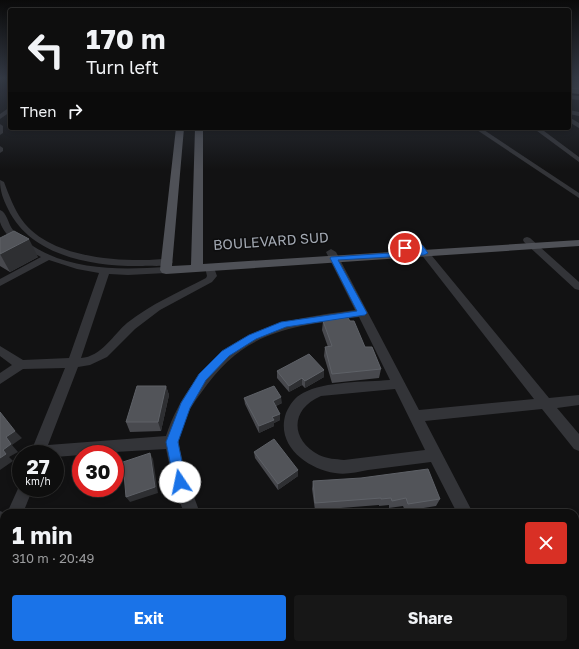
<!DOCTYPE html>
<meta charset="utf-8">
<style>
body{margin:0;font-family:"Golos Text",sans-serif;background:#171717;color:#f1f3f6;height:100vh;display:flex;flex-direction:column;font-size:15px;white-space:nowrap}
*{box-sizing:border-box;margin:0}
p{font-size:13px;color:#9b9c9e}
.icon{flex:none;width:22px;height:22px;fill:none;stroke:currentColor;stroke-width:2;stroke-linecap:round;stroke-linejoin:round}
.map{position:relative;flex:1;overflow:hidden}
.panel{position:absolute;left:0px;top:509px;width:579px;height:140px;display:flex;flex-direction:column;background:#0e0e0e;border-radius:12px 12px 0 0;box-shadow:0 2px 6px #0003,0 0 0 1px #2e2e2e}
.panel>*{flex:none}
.top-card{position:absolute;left:8px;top:8px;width:563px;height:122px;border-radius:4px;box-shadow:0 2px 6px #0003,0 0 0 1px #2e2e2e;background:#0e0e0e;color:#f1f3f6;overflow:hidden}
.speed{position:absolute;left:12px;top:445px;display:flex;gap:8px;font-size:20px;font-weight:700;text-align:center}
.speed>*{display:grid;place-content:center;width:52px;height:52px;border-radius:50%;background:#0e0e0e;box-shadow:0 2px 6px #0003,0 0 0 1px #2e2e2e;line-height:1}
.speed small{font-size:10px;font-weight:400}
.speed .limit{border:6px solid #d22;background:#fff;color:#111}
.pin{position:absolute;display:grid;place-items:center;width:34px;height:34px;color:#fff;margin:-17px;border:2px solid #fff;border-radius:50%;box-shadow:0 1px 4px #0007}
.me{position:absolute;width:44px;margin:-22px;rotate:349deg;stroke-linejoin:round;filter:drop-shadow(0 0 3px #0008)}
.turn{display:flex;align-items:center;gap:14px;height:84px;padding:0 12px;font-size:18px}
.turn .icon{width:52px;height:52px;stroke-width:2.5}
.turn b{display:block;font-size:28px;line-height:34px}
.then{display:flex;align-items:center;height:38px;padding:0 12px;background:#0003;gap:8px;font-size:15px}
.round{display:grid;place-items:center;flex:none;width:42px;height:42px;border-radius:4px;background:#171717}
.summary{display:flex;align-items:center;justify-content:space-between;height:68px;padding:0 12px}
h1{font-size:24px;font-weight:700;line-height:30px}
.primary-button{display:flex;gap:8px;margin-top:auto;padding:8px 12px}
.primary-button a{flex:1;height:46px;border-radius:4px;background:#1a73e8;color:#fff;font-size:16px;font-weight:700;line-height:46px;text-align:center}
.primary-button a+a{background:#171717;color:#f1f3f6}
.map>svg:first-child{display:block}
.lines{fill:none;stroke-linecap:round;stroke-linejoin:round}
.minor{fill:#333438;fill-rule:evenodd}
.major{fill:#4f5157;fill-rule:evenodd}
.wall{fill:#48494e}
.shaded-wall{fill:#2e2f32}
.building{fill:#525459;stroke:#5e6167}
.route{fill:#1a73e8;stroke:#114b97}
.labels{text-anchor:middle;stroke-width:3;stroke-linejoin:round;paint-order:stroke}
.street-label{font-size:14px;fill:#a3a9b3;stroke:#0d0d0e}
</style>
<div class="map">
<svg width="579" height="649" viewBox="0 0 579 649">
<rect width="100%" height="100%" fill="#121213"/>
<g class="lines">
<!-- minor -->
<path class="minor" d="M 569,95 L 579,96 L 579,100 L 569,99 Z
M 10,107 L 10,112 L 0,119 L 0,114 Z
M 569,110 L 579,112 L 579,116 L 569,114 Z
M 569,117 L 579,123 L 579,128 L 569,122 Z
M 0,124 L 3,126 L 3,133 L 0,135 Z
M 474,128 L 481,128 L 579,193 L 579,198 Z
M 533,128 L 540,128 L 579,157 L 579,162 Z
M 0,146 L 3,148 L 3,151 L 0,153 Z
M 0,180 L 4,182 C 9,195 14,209 22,220 C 48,256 110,261 149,260 C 156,260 168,257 173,262 C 167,268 151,265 143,266 C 95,267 31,257 8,209 C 3,199 0,191 0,180 Z
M 0,210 C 7,212 8,224 13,230 C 16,233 20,237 24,240 C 65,271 117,270 166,267 L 171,270 L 166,273 L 128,275 L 109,274 L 81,358 C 101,357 114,334 127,323 C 151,304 179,292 206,278 L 207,276 L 205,267 L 207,265 L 213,265 L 217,276 L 212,282 L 160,310 L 135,329 L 107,357 L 90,365 L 78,367 L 48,445 L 166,436 C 172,417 182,398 194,382 C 236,325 290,319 355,310 L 326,252 L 331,249 L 336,252 L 419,410 L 534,399 L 417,249 L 416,247 L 420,244 L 423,245 L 549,398 L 579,395 L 579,405 L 557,408 L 579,434 L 579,451 L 574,449 L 542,409 L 425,421 L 473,513 L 457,513 L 431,462 C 410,465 389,467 368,470 C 357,472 346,475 335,473 C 307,469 275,445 286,413 C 290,404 295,397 303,393 C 325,381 365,382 390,380 L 359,317 C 289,327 244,330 201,393 C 191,406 179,426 179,443 C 179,448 181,453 182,458 C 187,477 193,495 200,513 L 184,513 L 174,486 L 166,449 L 81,454 L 81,455 L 55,457 L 55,454 L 30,454 L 65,368 L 23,369 L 0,384 L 0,373 L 12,365 L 0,356 L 0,346 L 23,360 L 69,358 L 99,273 L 77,269 L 49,260 L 0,286 L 0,279 L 41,257 C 27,250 5,239 0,222 C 0,219 0,214 0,210 ZM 395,389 L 425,450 L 344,460 C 336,459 327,459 319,455 C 290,440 290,409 321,396 Z
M 527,237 L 530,238 L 579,282 L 579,290 L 575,289 L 524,242 L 523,240 L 524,238 Z
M 21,482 L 21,488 L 33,488 L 23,513 L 7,513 Z
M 0,511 L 5,513 L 4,532 L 0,530 Z
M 4,533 L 4,558 L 0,559 L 0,534 Z
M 42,645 L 62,645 L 64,649 L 44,649 Z
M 525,645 L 545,645 L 547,649 L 527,649 Z"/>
<!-- major -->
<path class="major" d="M 176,128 L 184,128 L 172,266 L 191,265 L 195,128 L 203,128 L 203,264 L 579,240 L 579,246 L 166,274 L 162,273 L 160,270 Z"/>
</g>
<!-- wall -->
<path class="wall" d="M 569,79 L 579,79 L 579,94 L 569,93 Z
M 0,238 L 38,257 L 10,272 L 0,266 Z
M 323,321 L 350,321 L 365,347 L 381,369 L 379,378 L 332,383 L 324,356 L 325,347 L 328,347 L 322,330 Z
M 324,370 L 324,377 L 305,388 L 302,385 L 289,392 L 277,378 L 277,371 Z
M 166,386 L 169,395 L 161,431 L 130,432 L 126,422 Z
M 244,398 L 282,403 L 276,406 L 280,420 L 274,423 L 274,426 L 259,433 L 245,404 Z
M 254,452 L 298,476 L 278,490 L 255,458 Z
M 313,481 L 440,499 L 436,506 L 405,511 L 403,506 L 389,508 L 389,505 L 379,506 L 379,505 L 315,510 L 312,489 Z"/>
<!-- shaded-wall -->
<path class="shaded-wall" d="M 29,239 L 38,257 L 10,272 L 0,254 Z
M 324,370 L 324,377 L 305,388 L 305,381 Z
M 302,378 L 302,385 L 289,392 L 289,386 Z
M 166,386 L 169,395 L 161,431 L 158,422 Z
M 281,397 L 282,403 L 273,407 L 273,401 Z
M 280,414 L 280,420 L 274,423 L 274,426 L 259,433 L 259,426 L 272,417 Z
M 15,431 L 22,438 L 12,445 L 18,452 L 9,457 L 13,461 L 0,470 L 0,458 L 6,437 Z
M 150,453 L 153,459 L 158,493 L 130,502 L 126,497 Z
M 298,470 L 298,476 L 278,490 L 278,484 Z"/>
<!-- building -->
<path class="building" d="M 569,79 L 570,79 L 571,81 L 579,83 L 579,89 L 569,88 Z
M 14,231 L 29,239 L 0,254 L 0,238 Z
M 348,318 L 350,321 L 354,321 L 365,347 L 372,347 L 381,369 L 332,374 L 325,347 L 332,346 L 323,321 Z
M 309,354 L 324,370 L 305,381 L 302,378 L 289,386 L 277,371 Z
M 137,386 L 166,386 L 158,422 L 126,422 Z
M 274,386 L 281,397 L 273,401 L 280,414 L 272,417 L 274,420 L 259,426 L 244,398 Z
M 0,412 L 15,431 L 6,437 L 11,444 L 3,450 L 6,454 L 0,458 Z
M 274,439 L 298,470 L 278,484 L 254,452 Z
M 150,453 L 155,487 L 126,497 L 123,462 Z
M 428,469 L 440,499 L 408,504 L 406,498 L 392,501 L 391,498 L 381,499 L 381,498 L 315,503 L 313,481 L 361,478 Z"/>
<!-- sky -->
<linearGradient id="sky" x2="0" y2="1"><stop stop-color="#0a0a0a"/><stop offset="0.46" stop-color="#333944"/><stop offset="1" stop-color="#333944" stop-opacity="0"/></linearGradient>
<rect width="579" height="170" fill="url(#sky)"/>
<!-- route -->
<path class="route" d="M 405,245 L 422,245 L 428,253 L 424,255 L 338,260 L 367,313 L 365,315 L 286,327 L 256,339 L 229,356 L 206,380 L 190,408 L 178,442 L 186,482 L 184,486 L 180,488 L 175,486 L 166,442 L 181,403 L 199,374 L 222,351 L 249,335 L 281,322 L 357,311 L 330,258 L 331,257 L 419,251 L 417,249 L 402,249 L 401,248 Z"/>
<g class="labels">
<!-- street labels -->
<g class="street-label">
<text transform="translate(271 241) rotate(-4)" y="5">BOULEVARD SUD</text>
</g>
</g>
</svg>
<div class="speed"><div>27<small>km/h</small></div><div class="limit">30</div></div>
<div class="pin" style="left:405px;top:248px;background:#d93025"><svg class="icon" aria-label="arrive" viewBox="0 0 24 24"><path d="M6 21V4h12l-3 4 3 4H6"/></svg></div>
<svg class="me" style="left:180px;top:482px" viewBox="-20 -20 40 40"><circle r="19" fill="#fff"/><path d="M0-13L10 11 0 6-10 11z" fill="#1a73e8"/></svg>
<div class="top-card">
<div class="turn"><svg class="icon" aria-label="left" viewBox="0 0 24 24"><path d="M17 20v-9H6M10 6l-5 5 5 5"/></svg><div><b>170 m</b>Turn left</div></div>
<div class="then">Then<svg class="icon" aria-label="right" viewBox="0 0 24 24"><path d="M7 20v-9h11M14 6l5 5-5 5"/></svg></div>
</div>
<section class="panel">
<div class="summary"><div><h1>1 min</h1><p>310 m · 20:49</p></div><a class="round" style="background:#d93025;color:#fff"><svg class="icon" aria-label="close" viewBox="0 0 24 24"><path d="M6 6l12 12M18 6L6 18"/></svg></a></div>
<div class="primary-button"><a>Exit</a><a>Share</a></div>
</section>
</div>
